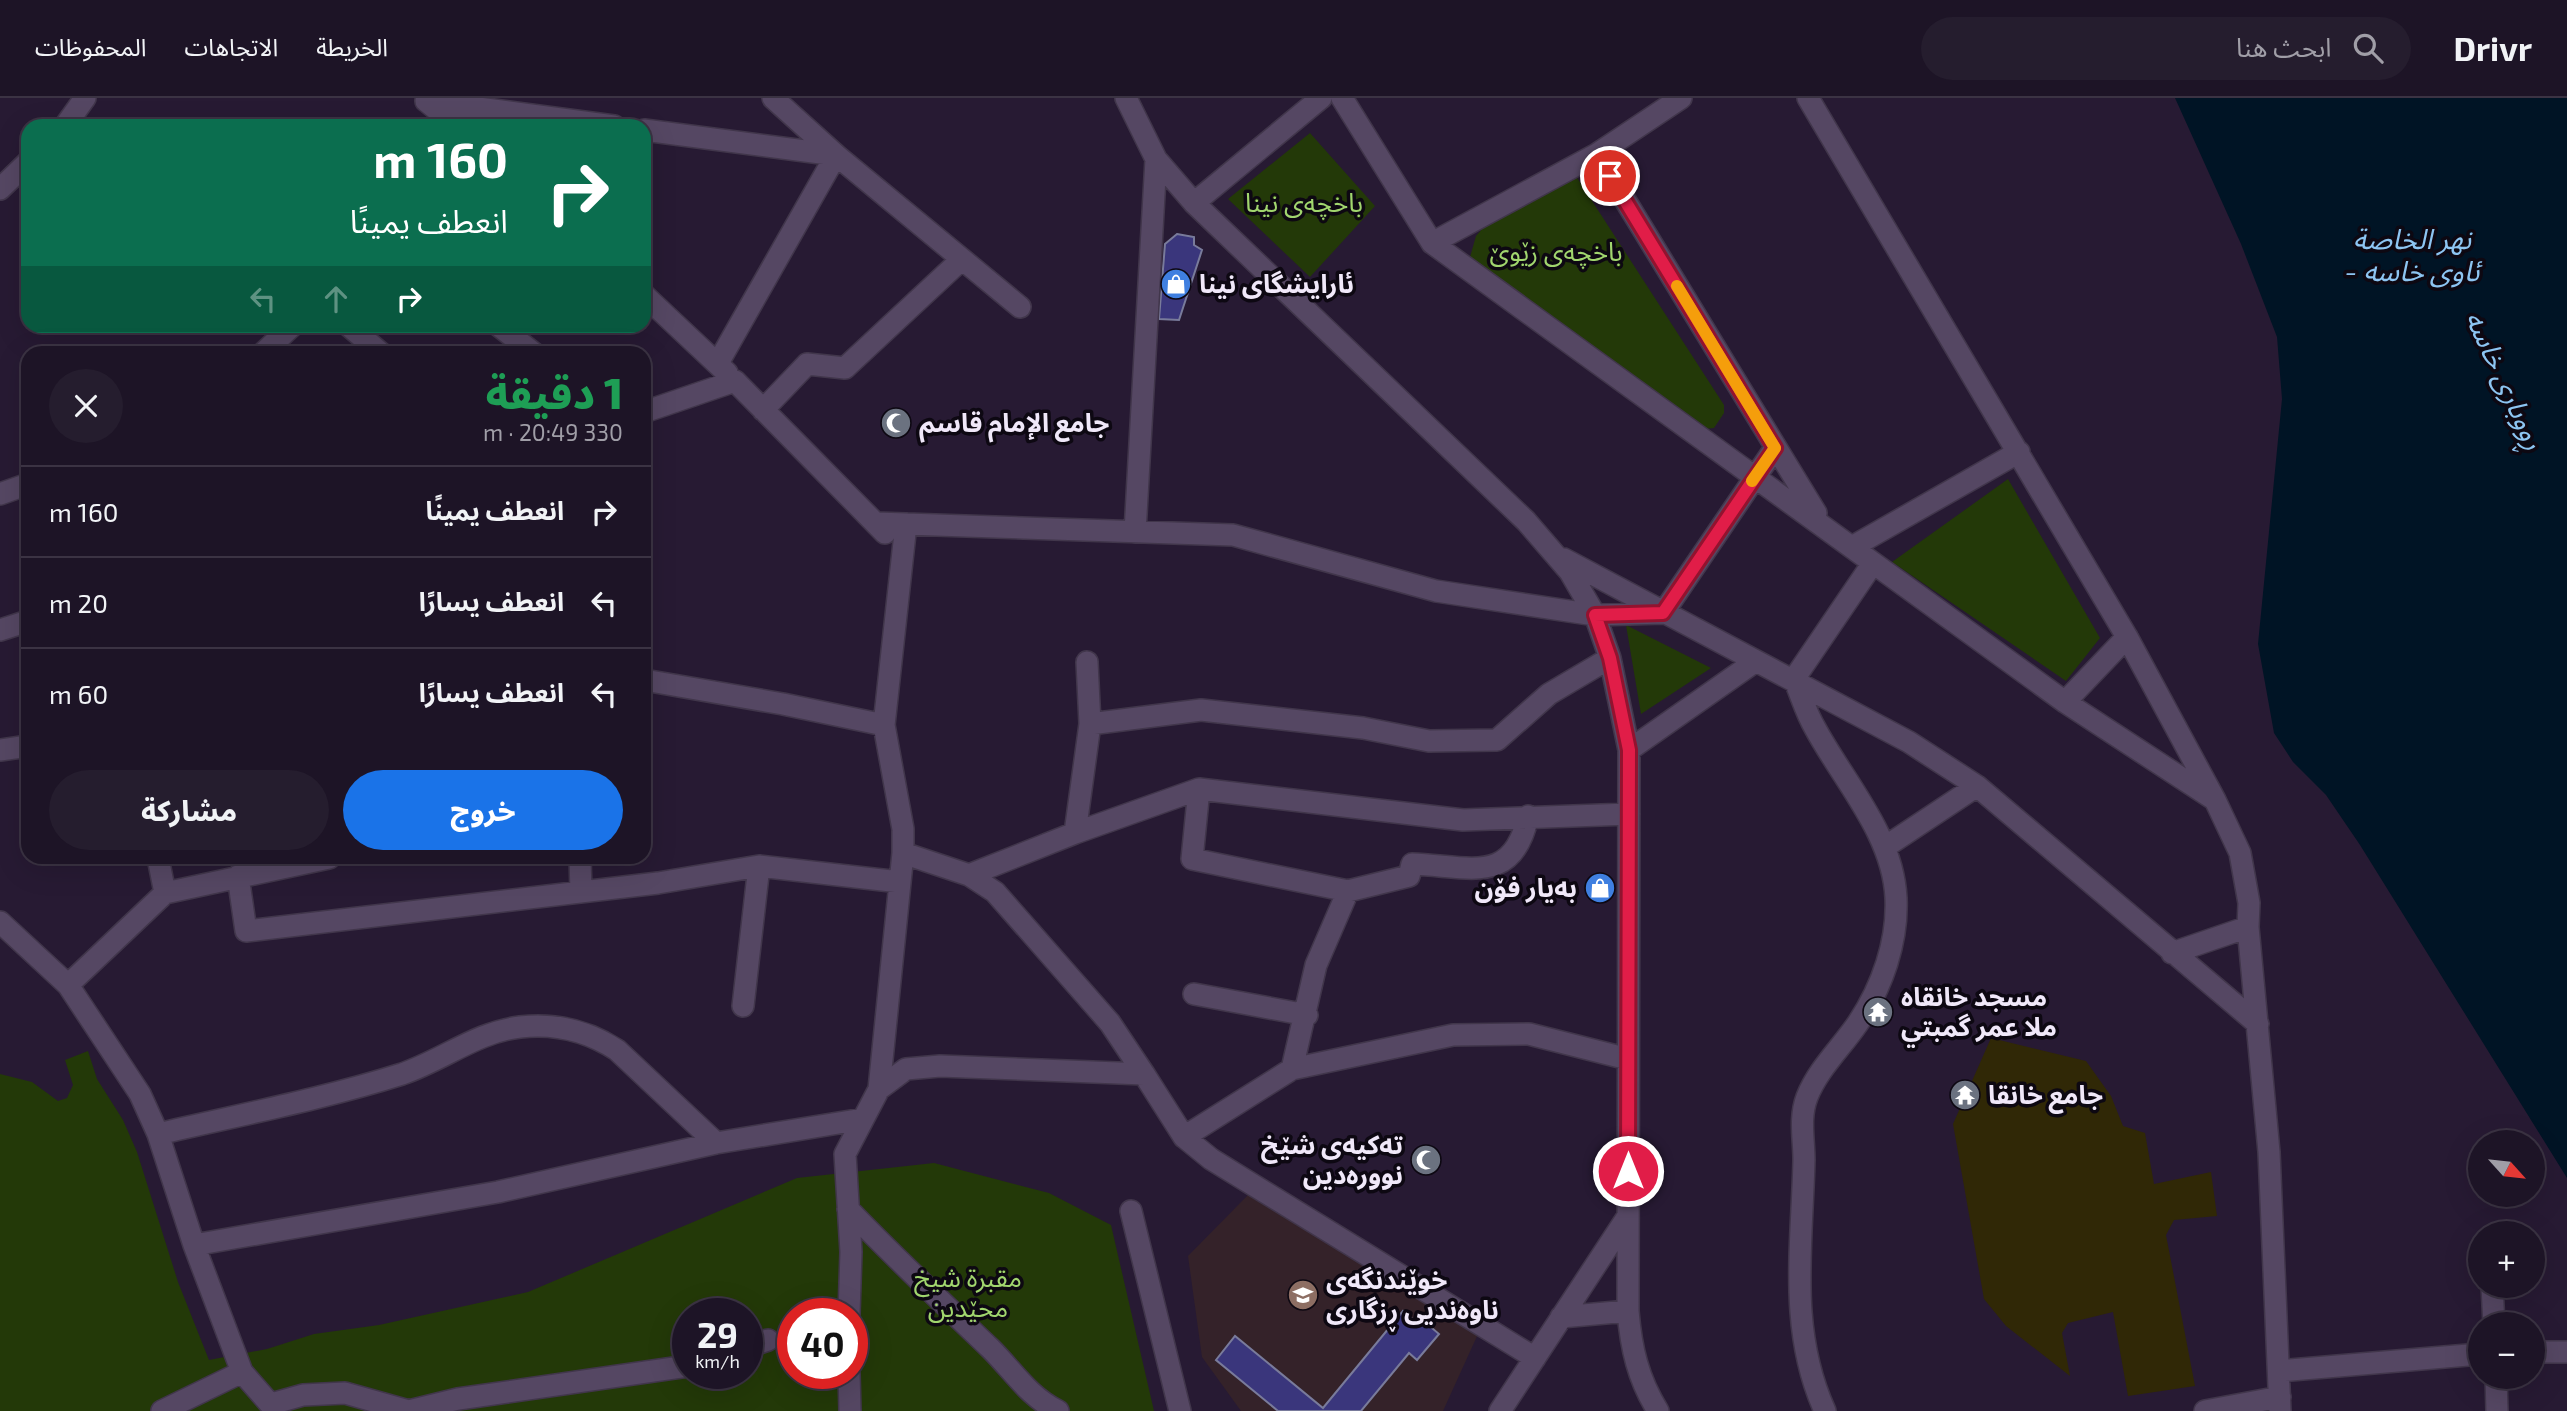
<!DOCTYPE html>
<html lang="ar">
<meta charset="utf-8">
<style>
body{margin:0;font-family:"Exo 2","Noto Sans Arabic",sans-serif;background:#251d2e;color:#f1f3f6;direction:rtl;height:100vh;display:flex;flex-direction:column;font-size:26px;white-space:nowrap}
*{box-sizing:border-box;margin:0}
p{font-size:23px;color:#a09ea7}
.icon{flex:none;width:38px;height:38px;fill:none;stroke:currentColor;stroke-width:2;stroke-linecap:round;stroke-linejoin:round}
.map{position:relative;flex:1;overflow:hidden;direction:ltr}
.details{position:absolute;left:21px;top:248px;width:630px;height:518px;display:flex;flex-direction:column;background:#1d1426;border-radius:21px;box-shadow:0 7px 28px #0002,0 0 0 2px #3b3343;direction:rtl}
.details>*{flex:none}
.guide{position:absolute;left:21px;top:21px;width:630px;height:214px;border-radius:21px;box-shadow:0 7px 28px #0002,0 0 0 2px #3b3343;direction:rtl;background:#0b6e4f;color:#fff;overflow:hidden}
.needle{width:46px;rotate:117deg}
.controls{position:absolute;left:2468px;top:1032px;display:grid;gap:14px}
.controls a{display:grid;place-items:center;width:77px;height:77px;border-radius:50%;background:#1d1426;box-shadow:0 7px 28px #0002,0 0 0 2px #3b3343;font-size:35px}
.speed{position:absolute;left:672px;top:1200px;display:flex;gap:14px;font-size:35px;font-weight:700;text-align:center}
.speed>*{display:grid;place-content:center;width:91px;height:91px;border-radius:50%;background:#1d1426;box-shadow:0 7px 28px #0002,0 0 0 2px #3b3343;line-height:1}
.speed small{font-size:18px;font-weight:400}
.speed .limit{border:10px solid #d22;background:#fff;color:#111}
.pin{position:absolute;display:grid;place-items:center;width:60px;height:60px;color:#fff;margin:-30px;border:4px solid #fff;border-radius:50%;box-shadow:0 2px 7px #0007}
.me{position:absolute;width:77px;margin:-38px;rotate:0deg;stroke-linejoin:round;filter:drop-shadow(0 0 5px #0008)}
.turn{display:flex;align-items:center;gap:24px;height:147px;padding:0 28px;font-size:32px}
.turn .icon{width:91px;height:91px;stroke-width:2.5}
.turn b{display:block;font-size:49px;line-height:60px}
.lanes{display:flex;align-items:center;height:66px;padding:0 28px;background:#0003;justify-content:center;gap:35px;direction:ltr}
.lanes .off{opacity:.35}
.round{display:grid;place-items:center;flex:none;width:74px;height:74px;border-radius:37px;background:#251d2e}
.summary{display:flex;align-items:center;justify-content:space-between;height:119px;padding:0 28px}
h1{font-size:42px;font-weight:800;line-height:52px;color:#1e9e55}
.action{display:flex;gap:14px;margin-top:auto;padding:14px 28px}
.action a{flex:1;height:80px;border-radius:42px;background:#1a73e8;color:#fff;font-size:28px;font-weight:800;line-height:80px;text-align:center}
.action a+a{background:#251d2e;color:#f1f3f6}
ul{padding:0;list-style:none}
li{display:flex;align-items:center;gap:21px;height:91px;padding:0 28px;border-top:2px solid #3b3343}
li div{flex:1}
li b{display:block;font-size:26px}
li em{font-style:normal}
header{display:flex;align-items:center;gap:42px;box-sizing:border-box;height:98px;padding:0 35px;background:#1d1426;border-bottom:2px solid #3b3343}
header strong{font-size:33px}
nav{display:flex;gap:38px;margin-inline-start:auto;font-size:24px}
.search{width:490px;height:63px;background:#251d2e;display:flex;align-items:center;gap:18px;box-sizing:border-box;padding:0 24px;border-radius:38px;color:#a09ea7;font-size:26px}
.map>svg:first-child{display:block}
.education{fill:#342229}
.green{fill:#233908;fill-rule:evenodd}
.sand{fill:#302806}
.water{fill:#001425}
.building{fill:#3a367c;stroke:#797b9b;stroke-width:2}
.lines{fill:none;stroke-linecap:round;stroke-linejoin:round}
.minor-casing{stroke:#41364b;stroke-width:24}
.minor{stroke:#554763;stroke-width:21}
.route-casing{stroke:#92132f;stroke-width:18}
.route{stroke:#e11d48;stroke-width:12}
.slow{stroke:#f59e0b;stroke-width:12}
.labels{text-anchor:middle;stroke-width:7;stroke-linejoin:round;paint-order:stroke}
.park-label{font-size:26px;fill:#a1d66e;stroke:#0d0812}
.poi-label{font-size:26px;font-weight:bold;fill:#f0e8f9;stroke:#0d0812;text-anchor:start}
.water-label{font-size:28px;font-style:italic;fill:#8dc5f2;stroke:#0d0812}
</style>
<header>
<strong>Drivr</strong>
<div class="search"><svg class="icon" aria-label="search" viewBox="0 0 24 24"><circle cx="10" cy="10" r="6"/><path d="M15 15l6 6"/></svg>ابحث هنا</div>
<nav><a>الخريطة</a><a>الاتجاهات</a><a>المحفوظات</a></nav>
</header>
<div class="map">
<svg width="2567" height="1313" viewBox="0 0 2567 1313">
<rect width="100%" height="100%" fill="#271a33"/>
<!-- education -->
<path class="education" d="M 1248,1097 L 1478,1236 L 1443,1313 L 1241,1313 L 1202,1259 L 1188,1158 Z"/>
<!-- green -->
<path class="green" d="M 1310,35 L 1375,108 L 1310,179 L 1228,101 Z
M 1574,75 L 1724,307 L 1724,315 L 1714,330 L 1704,331 L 1475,167 L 1470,159 L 1476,138 L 1482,131 Z
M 2008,381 L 2100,540 L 2066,583 L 1892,464 Z
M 1626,527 L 1711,570 L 1641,616 Z
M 88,953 L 97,981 L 123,1022 L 137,1054 L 178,1184 L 209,1262 L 267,1251 L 314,1236 L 379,1227 L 528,1194 L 797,1080 L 934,1065 L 1049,1095 L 1111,1127 L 1154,1313 L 0,1313 L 0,976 L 32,984 L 58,1003 L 67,1000 L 73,987 L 65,962 ZM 688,1216 L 747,1216 L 747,1276 L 688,1276 ZM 793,1216 L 852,1216 L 852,1276 L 793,1276 Z"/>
<!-- sand -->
<path class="sand" d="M 1991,940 L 2086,963 L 2111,998 L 2123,1028 L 2145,1035 L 2154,1086 L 2211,1074 L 2217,1118 L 2174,1122 L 2166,1137 L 2195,1288 L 2128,1298 L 2113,1214 L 2068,1225 L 2062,1235 L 2070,1278 L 2006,1228 L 1984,1201 L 1953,1026 Z"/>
<!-- water -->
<path class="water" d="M 2175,0 L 2567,0 L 2567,1080 L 2360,747 L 2326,697 L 2293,664 L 2274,635 L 2258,546 L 2282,301 L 2277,239 L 2241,146 Z"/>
<!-- building -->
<path class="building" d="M 1177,136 L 1194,139 L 1194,147 L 1202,152 L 1179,222 L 1159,221 L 1165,146 Z
M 1403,1213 L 1421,1228 L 1425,1224 L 1439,1236 L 1417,1262 L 1409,1255 L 1361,1313 L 1278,1313 L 1216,1262 L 1235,1238 L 1323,1310 Z"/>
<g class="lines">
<!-- minor casing -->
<g class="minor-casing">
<path id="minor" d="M 773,0 L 836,57 L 1020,209
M 1126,0 L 1156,61 L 1194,105 L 1526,423 L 1570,474 L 1595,517 L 1663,515 L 1775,350
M 1342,0 L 1432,145 L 2065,604 L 2212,700
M 1808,0 L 2127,539 L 2215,702 L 2240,755 L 2249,805 L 2248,829 L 2269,1054 L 2280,1313
M 426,3 L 614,28
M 426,3 L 457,28
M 65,28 L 85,0
M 644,32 L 836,57 L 718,265
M 1597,56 L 1816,415
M 0,91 L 28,64
M 1194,105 L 1321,0
M 1432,145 L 1597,56 L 1681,0
M 644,197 L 727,275
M 349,228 L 382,256
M 499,228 L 535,256
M 262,256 L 292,228
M 763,312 L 807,266 L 845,270 L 962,161
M 644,314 L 735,283 L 885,435
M 0,396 L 28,386
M 876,425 L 1233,437 L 1436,493 L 1595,517 L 1610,560 L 1629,652 L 1628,1213
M 906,426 L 884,627 L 903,731 L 903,755 L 879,991 L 906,971 L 940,968 L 1144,976 L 1184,1039 L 1211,1061 L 1535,1260
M 1135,434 L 1156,61
M 1852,449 L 2019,354
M 1564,461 L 1909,644 L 1977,688 L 2258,926
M 0,532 L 28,523
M 1087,564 L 1090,626
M 644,582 L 783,606 L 884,627
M 2065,604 L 2127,539
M 0,652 L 28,648
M 1629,652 L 1756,563
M 1528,718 C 1513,788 1470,768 1412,766 L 1409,778 L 1348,793 L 1192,761 L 1199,691 L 1463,722 L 1629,716
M 1075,735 L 1090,626 L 1201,612 L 1363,630 L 1429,643 L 1497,642 L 1549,596 L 1610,560
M 1885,749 L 1977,688
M 903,755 L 969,777 L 995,794 L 1110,925 L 1144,976
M 580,760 L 581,794
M 969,777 L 1075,735 L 1199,691
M 238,778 L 246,833 L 658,785 L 759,768 L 900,784
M 165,795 L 329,760
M 0,824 L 68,887 L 140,996 L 158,1036 L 194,1147 L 242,1274 L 276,1313
M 2172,855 L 2248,829
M 68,887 L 165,795 L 158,760
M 1194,896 L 1307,917
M 743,908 L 759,768
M 1292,971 L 1316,867 L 1348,793
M 158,1036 C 239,1017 323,1001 402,976 C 443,962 477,934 520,929 C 555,925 588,933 617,952 L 716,1045 L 863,1021
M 1184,1039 L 1292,971 L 1453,937 L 1529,936 L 1628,961
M 848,1111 C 894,1159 943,1205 991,1251 C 1014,1274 1028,1298 1058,1313
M 1131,1113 L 1180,1313
M 194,1147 L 498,1094 L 716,1045
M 2492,1188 L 2494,1227
M 849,1216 L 851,1154 L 845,1056 L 879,991
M 1561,1219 L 1628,1213 C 1631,1250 1638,1281 1658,1313
M 747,1249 L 768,1242
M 2532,1254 L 2567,1254
M 2279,1273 L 2480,1256
M 849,1276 L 850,1313
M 2496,1279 L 2497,1313
M 271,1306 L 303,1297 L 345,1295 L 409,1313 L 458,1301 L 688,1268
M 162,1313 L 242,1274
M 1500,1313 L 1628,1118
M 1825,1313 C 1788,1232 1802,1148 1804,1062 C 1804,1041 1799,1020 1807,999 C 1818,971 1841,950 1858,925 C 1882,889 1898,844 1896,800 C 1893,736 1844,684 1815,630 C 1806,615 1801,597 1794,581 L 1873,465
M 2205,1313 L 2280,1299"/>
</g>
<!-- minor -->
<use href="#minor" class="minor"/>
</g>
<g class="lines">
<!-- route casing -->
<g class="route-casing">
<path id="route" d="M 1610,78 L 1775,350 L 1663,515 L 1595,517 L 1610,560 L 1629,652 L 1628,1073"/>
</g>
<!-- route -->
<use href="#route" class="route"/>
<!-- slow -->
<path class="slow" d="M 1677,188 L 1775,350 L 1752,383"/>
</g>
<!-- icons -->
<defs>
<g id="shop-disc" transform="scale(1.575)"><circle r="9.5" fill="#3f7fe0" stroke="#0d0812"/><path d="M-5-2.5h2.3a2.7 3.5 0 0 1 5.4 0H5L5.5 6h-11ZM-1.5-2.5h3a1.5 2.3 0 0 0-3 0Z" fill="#fff"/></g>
<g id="mosque-disc" transform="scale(1.575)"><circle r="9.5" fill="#6b7280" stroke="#0d0812"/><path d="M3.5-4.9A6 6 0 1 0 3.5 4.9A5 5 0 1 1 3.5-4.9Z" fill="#fff"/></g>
<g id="temple-disc" transform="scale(1.575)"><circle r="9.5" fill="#6b7280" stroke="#0d0812"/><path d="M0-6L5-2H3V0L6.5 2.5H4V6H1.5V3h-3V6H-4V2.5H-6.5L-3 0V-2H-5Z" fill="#fff"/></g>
<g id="school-disc" transform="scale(1.575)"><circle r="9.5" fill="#8d6e63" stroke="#0d0812"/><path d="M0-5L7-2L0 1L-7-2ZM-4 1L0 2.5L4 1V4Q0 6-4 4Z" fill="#fff"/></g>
</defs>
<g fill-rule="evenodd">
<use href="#shop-disc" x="1176" y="186"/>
<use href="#mosque-disc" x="896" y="325"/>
<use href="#shop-disc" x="1600" y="790"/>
<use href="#temple-disc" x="1878" y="914"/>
<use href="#temple-disc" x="1965" y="997"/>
<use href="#mosque-disc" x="1426" y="1062"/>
<use href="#school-disc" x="1303" y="1197"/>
</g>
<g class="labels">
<!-- park labels -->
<g class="park-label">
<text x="1304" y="114">باخچەی نینا</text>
<text x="1556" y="163">باخچەی زێوێ</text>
<text x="968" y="1189">مقبرة شيخ<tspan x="968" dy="30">محێدین</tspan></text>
</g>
<!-- poi labels -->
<g class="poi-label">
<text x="1199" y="195">ئارایشگای نینا</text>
<text x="919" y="334">جامع الإمام قاسم</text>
<text x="1577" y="799" text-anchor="end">بەیار فۆن</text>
<text x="1901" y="908">مسجد خانقاه<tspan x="1901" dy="30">ملا عمر گمبتي</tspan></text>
<text x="1988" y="1006">جامع خانقا</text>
<text x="1403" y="1056" text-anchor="end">تەکیەی شێخ<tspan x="1403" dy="30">نوورەدین</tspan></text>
<text x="1326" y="1191">خوێندنگەی<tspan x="1326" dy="30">ناوەندیی ڕزگاری</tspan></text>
</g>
<!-- water labels -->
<g class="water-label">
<text x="2412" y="151">نهر الخاصة<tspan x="2412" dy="32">- ئاوی خاسە</tspan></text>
<text transform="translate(2505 282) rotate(65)" y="10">ڕووباری خاسە</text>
</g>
</g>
</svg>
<div class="controls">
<a><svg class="needle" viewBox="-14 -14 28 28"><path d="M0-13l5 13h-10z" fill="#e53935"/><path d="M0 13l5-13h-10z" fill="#a09ea7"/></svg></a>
<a>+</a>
<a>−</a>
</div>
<div class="speed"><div>29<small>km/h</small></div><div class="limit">40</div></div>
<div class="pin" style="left:1610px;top:78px;background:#d93025"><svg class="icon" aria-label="arrive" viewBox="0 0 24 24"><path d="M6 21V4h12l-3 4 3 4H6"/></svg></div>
<svg class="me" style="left:1628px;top:1073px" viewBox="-20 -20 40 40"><circle r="17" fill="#e11d48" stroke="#fff" stroke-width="3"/><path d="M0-11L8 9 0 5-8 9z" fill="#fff"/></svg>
<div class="guide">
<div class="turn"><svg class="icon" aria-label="right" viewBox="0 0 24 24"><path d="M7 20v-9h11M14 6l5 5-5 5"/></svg><div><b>160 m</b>انعطف يمينًا</div></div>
<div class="lanes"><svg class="icon off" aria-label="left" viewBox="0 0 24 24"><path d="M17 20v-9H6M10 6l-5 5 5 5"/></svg><svg class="icon off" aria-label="ahead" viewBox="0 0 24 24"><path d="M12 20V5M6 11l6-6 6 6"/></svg><svg class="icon" aria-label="right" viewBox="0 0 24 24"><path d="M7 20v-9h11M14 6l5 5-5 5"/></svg></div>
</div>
<section class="details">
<div class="summary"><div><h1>1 دقيقة</h1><p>330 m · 20:49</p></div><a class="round"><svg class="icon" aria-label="close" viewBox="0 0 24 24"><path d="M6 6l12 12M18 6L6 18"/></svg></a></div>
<ul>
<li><svg class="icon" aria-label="right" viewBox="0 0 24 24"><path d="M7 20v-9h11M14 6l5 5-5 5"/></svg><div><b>انعطف يمينًا</b></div><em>160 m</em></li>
<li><svg class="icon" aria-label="left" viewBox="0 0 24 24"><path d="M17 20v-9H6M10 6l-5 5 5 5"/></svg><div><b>انعطف يسارًا</b></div><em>20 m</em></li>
<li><svg class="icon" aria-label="left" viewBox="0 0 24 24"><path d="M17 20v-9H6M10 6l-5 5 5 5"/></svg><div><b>انعطف يسارًا</b></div><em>60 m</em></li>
</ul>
<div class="action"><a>خروج</a><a>مشاركة</a></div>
</section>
</div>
